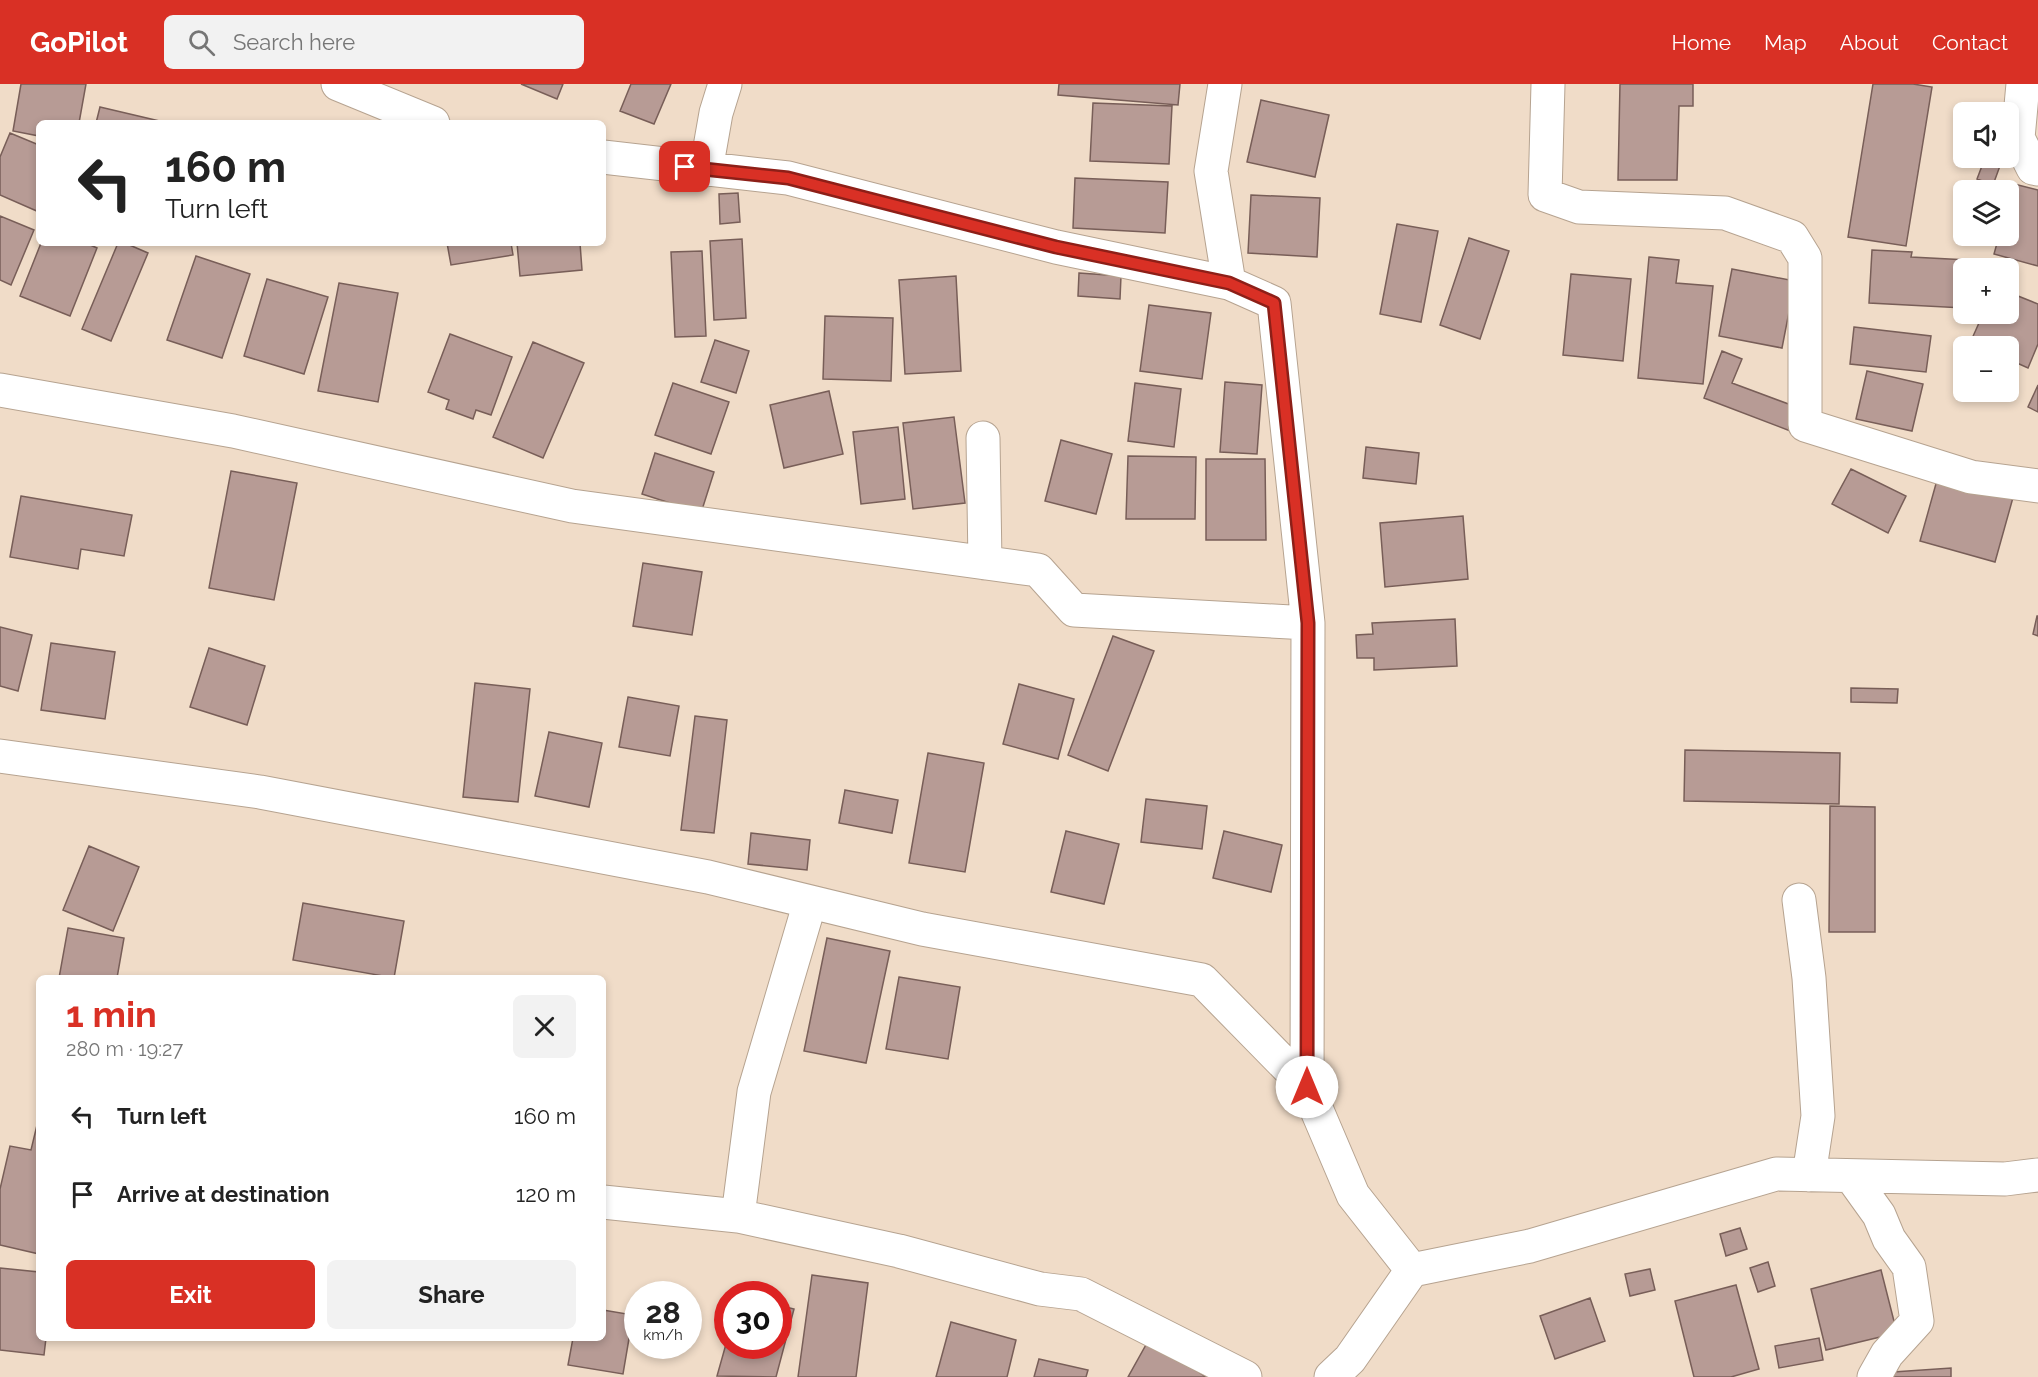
<!DOCTYPE html>
<meta charset="utf-8">
<style>
body{margin:0;font-family:Raleway,sans-serif;background:#f2f2f2;color:#222;height:100vh;display:flex;flex-direction:column;font-size:22px;white-space:nowrap}
*{box-sizing:border-box;margin:0}
p{font-size:20px;color:#767676}
.icon{flex:none;width:33px;height:33px;fill:none;stroke:currentColor;stroke-width:2;stroke-linecap:round;stroke-linejoin:round}
.map{position:relative;flex:1;overflow:hidden}
.drawer{position:absolute;left:36px;top:891px;width:570px;height:366px;display:flex;flex-direction:column;background:#fff;border-radius:9px;box-shadow:0 3px 9px #0003}
.drawer>*{flex:none}
.hud{position:absolute;left:36px;top:36px;width:570px;height:126px;border-radius:9px;box-shadow:0 3px 9px #0003;background:#fff;color:#222;overflow:hidden}
.controls{position:absolute;left:1953px;top:18px;display:grid;gap:12px}
.controls a{display:grid;place-items:center;width:66px;height:66px;border-radius:9px;background:#fff;box-shadow:0 3px 9px #0003;font-size:30px}
.speed{position:absolute;left:624px;top:1197px;display:flex;gap:12px;font-size:30px;font-weight:700;text-align:center}
.speed>*{display:grid;place-content:center;width:78px;height:78px;border-radius:50%;background:#fff;box-shadow:0 3px 9px #0003;line-height:1}
.speed small{font-size:15px;font-weight:400}
.speed .limit{border:9px solid #d22;background:#fff;color:#111}
.pin{position:absolute;display:grid;place-items:center;width:51px;height:51px;color:#fff;margin:-26px;border-radius:12px;box-shadow:0 3px 9px #0006}
.me{position:absolute;width:66px;margin:-33px;rotate:0deg;stroke-linejoin:round;filter:drop-shadow(0 0 4px #0008)}
.turn{display:flex;align-items:center;gap:21px;height:126px;padding:0 30px;font-size:27px}
.turn .icon{width:78px;height:78px;stroke-width:2.5}
.turn b{display:block;font-size:42px;line-height:51px}
.round{display:grid;place-items:center;flex:none;width:63px;height:63px;border-radius:9px;background:#f2f2f2}
.overview{display:flex;align-items:center;justify-content:space-between;height:102px;padding:0 30px}
h1{font-size:36px;font-weight:700;line-height:45px;color:#d93025}
.action{display:flex;gap:12px;margin-top:auto;padding:12px 30px}
.action a{flex:1;height:69px;border-radius:9px;background:#d93025;color:#fff;font-size:24px;font-weight:700;line-height:69px;text-align:center}
.action a+a{background:#f2f2f2;color:#222}
ul{padding:0;list-style:none}
li{display:flex;align-items:center;gap:18px;height:78px;padding:0 30px}
li div{flex:1}
li b{display:block;font-size:22px}
li em{font-style:normal}
header{display:flex;align-items:center;gap:36px;box-sizing:border-box;height:84px;padding:0 30px;background:#d93025;color:#fff}
header strong{font-size:28px}
nav{display:flex;gap:33px;margin-inline-start:auto;font-size:21px}
.search{width:420px;height:54px;background:#f2f2f2;display:flex;align-items:center;gap:15px;box-sizing:border-box;padding:0 21px;border-radius:9px;color:#767676;font-size:22px}
.map>svg:first-child{display:block}
.building{fill:#b79b95;stroke:#785e58;stroke-width:1.5}
.lines{fill:none;stroke-linecap:round;stroke-linejoin:round}
.minor-casing{stroke:#b6a390;stroke-width:35}
.minor{stroke:#fff;stroke-width:33}
.route-casing{stroke:#8d1f18;stroke-width:15}
.route{stroke:#d93025;stroke-width:10}
</style>
<header>
<strong>GoPilot</strong>
<div class="search"><svg class="icon" aria-label="search" viewBox="0 0 24 24"><circle cx="10" cy="10" r="6"/><path d="M15 15l6 6"/></svg>Search here</div>
<nav><a>Home</a><a>Map</a><a>About</a><a>Contact</a></nav>
</header>
<div class="map">
<svg width="2038" height="1293" viewBox="0 0 2038 1293">
<rect width="100%" height="100%" fill="#f0dcc8"/>
<!-- building -->
<path class="building" d="M 21,0 L 86,0 L 79,39 L 39,39 L 39,52 L 13,47 Z
M 521,0 L 563,0 L 557,15 Z
M 631,0 L 671,0 L 654,40 L 620,27 Z
M 1059,0 L 1180,0 L 1178,21 L 1058,11 Z
M 1620,0 L 1693,0 L 1693,22 L 1679,22 L 1677,96 L 1618,96 Z
M 1873,0 L 1913,0 L 1932,3 L 1906,162 L 1848,153 Z
M 1261,16 L 1329,31 L 1315,93 L 1247,78 Z
M 1093,19 L 1172,22 L 1169,80 L 1090,77 Z
M 100,23 L 168,39 L 96,39 Z
M 10,49 L 39,61 L 39,128 L 0,111 L 0,73 Z
M 1985,74 L 2001,79 L 1993,101 L 1977,95 Z
M 1075,94 L 1168,98 L 1165,149 L 1073,144 Z
M 2014,100 L 2038,106 L 2038,182 L 1994,170 L 1999,152 L 2008,152 L 2008,119 Z
M 1980,101 L 2005,106 L 1979,106 Z
M 738,109 L 740,138 L 720,140 L 719,110 Z
M 1251,111 L 1320,114 L 1317,173 L 1248,169 Z
M 0,132 L 34,146 L 11,201 L 0,196 Z
M 1397,140 L 1438,147 L 1421,238 L 1380,230 Z
M 1469,154 L 1509,167 L 1480,255 L 1440,241 Z
M 742,155 L 746,234 L 714,236 L 710,157 Z
M 41,159 L 86,159 L 97,164 L 70,232 L 20,212 Z
M 118,159 L 125,159 L 148,169 L 111,257 L 82,245 Z
M 447,159 L 511,159 L 513,171 L 451,181 Z
M 517,159 L 580,159 L 582,186 L 520,192 Z
M 1872,166 L 1912,168 L 1911,173 L 1968,176 L 1967,184 L 1964,184 L 1964,224 L 1869,219 Z
M 702,167 L 706,252 L 675,253 L 671,168 Z
M 196,172 L 250,190 L 222,274 L 167,256 Z
M 1649,173 L 1679,176 L 1676,199 L 1713,202 L 1703,300 L 1638,294 Z
M 1732,185 L 1795,197 L 1782,264 L 1719,252 Z
M 1079,189 L 1121,192 L 1120,215 L 1078,212 Z
M 1571,190 L 1631,195 L 1623,277 L 1563,271 Z
M 956,192 L 961,287 L 905,290 L 899,196 Z
M 267,195 L 328,213 L 304,290 L 244,272 Z
M 339,199 L 398,209 L 378,318 L 318,307 Z
M 2008,208 L 2038,220 L 2038,260 L 2028,284 L 2008,275 L 2008,262 L 1978,262 L 1970,259 L 1983,230 L 2008,230 Z
M 1149,221 L 1211,229 L 1202,295 L 1140,287 Z
M 825,232 L 893,234 L 891,297 L 823,295 Z
M 1854,243 L 1931,252 L 1926,288 L 1850,280 Z
M 450,250 L 512,273 L 491,331 L 476,326 L 473,335 L 446,325 L 449,316 L 428,308 Z
M 715,256 L 749,267 L 736,309 L 701,298 Z
M 533,258 L 584,279 L 543,374 L 493,353 Z
M 1722,267 L 1742,275 L 1732,299 L 1802,325 L 1793,348 L 1704,314 Z
M 1867,287 L 1923,300 L 1912,347 L 1856,335 Z
M 1225,298 L 1262,301 L 1257,370 L 1220,368 Z
M 673,299 L 729,318 L 711,370 L 655,351 Z
M 1135,299 L 1181,305 L 1174,363 L 1128,357 Z
M 2038,301 L 2038,328 L 2028,323 Z
M 829,307 L 843,370 L 784,384 L 770,321 Z
M 954,333 L 965,419 L 913,425 L 903,339 Z
M 898,343 L 905,415 L 861,420 L 853,348 Z
M 1061,356 L 1112,370 L 1096,430 L 1045,417 Z
M 1366,363 L 1419,369 L 1416,400 L 1363,394 Z
M 655,369 L 714,388 L 701,429 L 642,410 Z
M 1128,372 L 1196,373 L 1195,435 L 1126,435 Z
M 1206,375 L 1265,375 L 1266,456 L 1206,456 Z
M 1851,385 L 1906,412 L 1888,449 L 1832,420 Z
M 231,387 L 297,399 L 274,516 L 209,504 Z
M 1939,389 L 2014,410 L 1995,478 L 1920,457 Z
M 21,412 L 132,431 L 124,472 L 81,465 L 78,485 L 10,473 Z
M 1463,432 L 1468,495 L 1385,503 L 1380,439 Z
M 643,479 L 702,488 L 692,551 L 633,542 Z
M 2037,532 L 2038,532 L 2038,552 L 2033,550 Z
M 1455,535 L 1457,582 L 1374,586 L 1374,574 L 1357,574 L 1356,551 L 1373,550 L 1372,539 Z
M 0,543 L 32,551 L 18,607 L 0,602 Z
M 1113,552 L 1154,567 L 1108,687 L 1068,671 Z
M 51,559 L 115,568 L 105,635 L 41,626 Z
M 209,564 L 265,582 L 247,641 L 190,623 Z
M 475,599 L 530,605 L 518,718 L 463,713 Z
M 1019,600 L 1074,615 L 1058,675 L 1003,660 Z
M 1851,604 L 1898,605 L 1897,619 L 1851,618 Z
M 628,613 L 679,622 L 670,672 L 619,663 Z
M 695,632 L 727,636 L 714,749 L 681,746 Z
M 549,648 L 602,659 L 589,723 L 535,712 Z
M 1685,666 L 1840,669 L 1839,720 L 1684,717 Z
M 928,669 L 984,679 L 965,788 L 909,779 Z
M 845,706 L 898,716 L 892,749 L 839,739 Z
M 1146,715 L 1207,722 L 1202,765 L 1141,758 Z
M 1830,722 L 1875,723 L 1875,848 L 1829,848 Z
M 1066,747 L 1119,760 L 1104,820 L 1051,808 Z
M 1224,747 L 1282,761 L 1271,808 L 1213,794 Z
M 751,749 L 810,756 L 807,786 L 748,780 Z
M 89,762 L 139,783 L 113,847 L 63,826 Z
M 303,819 L 404,837 L 394,894 L 293,876 Z
M 68,844 L 124,854 L 117,894 L 59,894 Z
M 827,854 L 890,867 L 866,979 L 804,967 Z
M 899,893 L 960,903 L 948,975 L 886,965 Z
M 37,1041 L 39,1042 L 39,1170 L 0,1161 L 0,1105 L 10,1062 L 31,1066 Z
M 1740,1144 L 1747,1165 L 1726,1172 L 1720,1150 Z
M 1768,1178 L 1775,1202 L 1758,1208 L 1750,1184 Z
M 0,1184 L 39,1188 L 39,1254 L 46,1254 L 44,1271 L 0,1266 Z
M 1650,1185 L 1655,1206 L 1630,1212 L 1625,1190 Z
M 1881,1186 L 1897,1249 L 1826,1266 L 1811,1205 Z
M 812,1191 L 868,1199 L 856,1293 L 798,1293 Z
M 1736,1201 L 1759,1285 L 1731,1293 L 1694,1293 L 1675,1217 Z
M 1590,1214 L 1605,1257 L 1555,1275 L 1540,1232 Z
M 778,1221 L 794,1225 L 776,1293 L 717,1292 L 728,1253 L 728,1262 L 778,1262 Z
M 603,1226 L 633,1231 L 623,1290 L 568,1281 L 573,1254 L 603,1254 Z
M 951,1238 L 1016,1256 L 1007,1293 L 936,1293 Z
M 1819,1254 L 1823,1276 L 1779,1284 L 1775,1262 Z
M 1147,1259 L 1197,1287 L 1206,1293 L 1128,1293 Z
M 1039,1275 L 1088,1286 L 1086,1293 L 1034,1293 Z
M 1951,1284 L 1951,1293 L 1880,1293 L 1879,1289 Z"/>
<g class="lines">
<!-- minor casing -->
<g class="minor-casing">
<path id="minor" d="M 338,0 L 433,39
M 1225,0 L 1211,87 L 1229,199
M 1548,0 L 1545,111 L 1579,123 L 1725,129 L 1792,153 L 1805,174 L 1805,341 L 1971,393 L 2038,402
M 2023,0 L 2018,54 L 2033,84 L 2038,85
M 603,73 L 788,94 L 1056,163 L 1229,199 L 1274,219 L 1308,539 L 1307,1003 L 1353,1111 L 1412,1186
M 706,86 L 716,29 L 725,0
M 0,306 L 233,347 L 572,422 L 1038,486 L 1074,526 L 1308,539
M 983,354 L 985,479
M 0,672 L 260,708 L 708,793 L 922,845 L 1202,896 L 1307,1003
M 1799,816 L 1809,894 L 1818,1032 L 1809,1091
M 810,818 L 754,1008 L 738,1132 L 899,1167 L 1040,1205 L 1081,1210 L 1245,1293
M 1851,1092 L 1879,1131 L 1889,1155 L 1909,1183 L 1917,1237 L 1887,1270 L 1874,1293
M 603,1118 L 738,1132
M 1331,1293 L 1350,1275 L 1412,1186 L 1530,1162 L 1776,1090 L 2005,1095 L 2038,1091"/>
</g>
<!-- minor -->
<use href="#minor" class="minor"/>
</g>
<g class="lines">
<!-- route casing -->
<g class="route-casing">
<path id="route" d="M 685,83 L 788,94 L 1056,163 L 1229,199 L 1274,219 L 1308,539 L 1307,1003"/>
</g>
<!-- route -->
<use href="#route" class="route"/>
</g>
</svg>
<div class="controls">
<a><svg class="icon" aria-label="sound" viewBox="0 0 24 24"><path d="M4 9h4l5-4v14l-5-4H4zM17 9q2 3 0 6"/></svg></a>
<a><svg class="icon" aria-label="layers" viewBox="0 0 24 24"><path d="M12 4l9 5-9 5-9-5zM3 14l9 5 9-5"/></svg></a>
<a>+</a>
<a>−</a>
</div>
<div class="speed"><div>28<small>km/h</small></div><div class="limit">30</div></div>
<div class="pin" style="left:685px;top:83px;background:#d93025"><svg class="icon" aria-label="arrive" viewBox="0 0 24 24"><path d="M6 21V4h12l-3 4 3 4H6"/></svg></div>
<svg class="me" style="left:1307px;top:1003px" viewBox="-20 -20 40 40"><circle r="19" fill="#fff"/><path d="M0-13L10 11 0 6-10 11z" fill="#d93025"/></svg>
<div class="hud">
<div class="turn"><svg class="icon" aria-label="left" viewBox="0 0 24 24"><path d="M17 20v-9H6M10 6l-5 5 5 5"/></svg><div><b>160 m</b>Turn left</div></div>
</div>
<section class="drawer">
<div class="overview"><div><h1>1 min</h1><p>280 m · 19:27</p></div><a class="round"><svg class="icon" aria-label="close" viewBox="0 0 24 24"><path d="M6 6l12 12M18 6L6 18"/></svg></a></div>
<ul>
<li><svg class="icon" aria-label="left" viewBox="0 0 24 24"><path d="M17 20v-9H6M10 6l-5 5 5 5"/></svg><div><b>Turn left</b></div><em>160 m</em></li>
<li><svg class="icon" aria-label="arrive" viewBox="0 0 24 24"><path d="M6 21V4h12l-3 4 3 4H6"/></svg><div><b>Arrive at destination</b></div><em>120 m</em></li>
</ul>
<div class="action"><a>Exit</a><a>Share</a></div>
</section>
</div>
